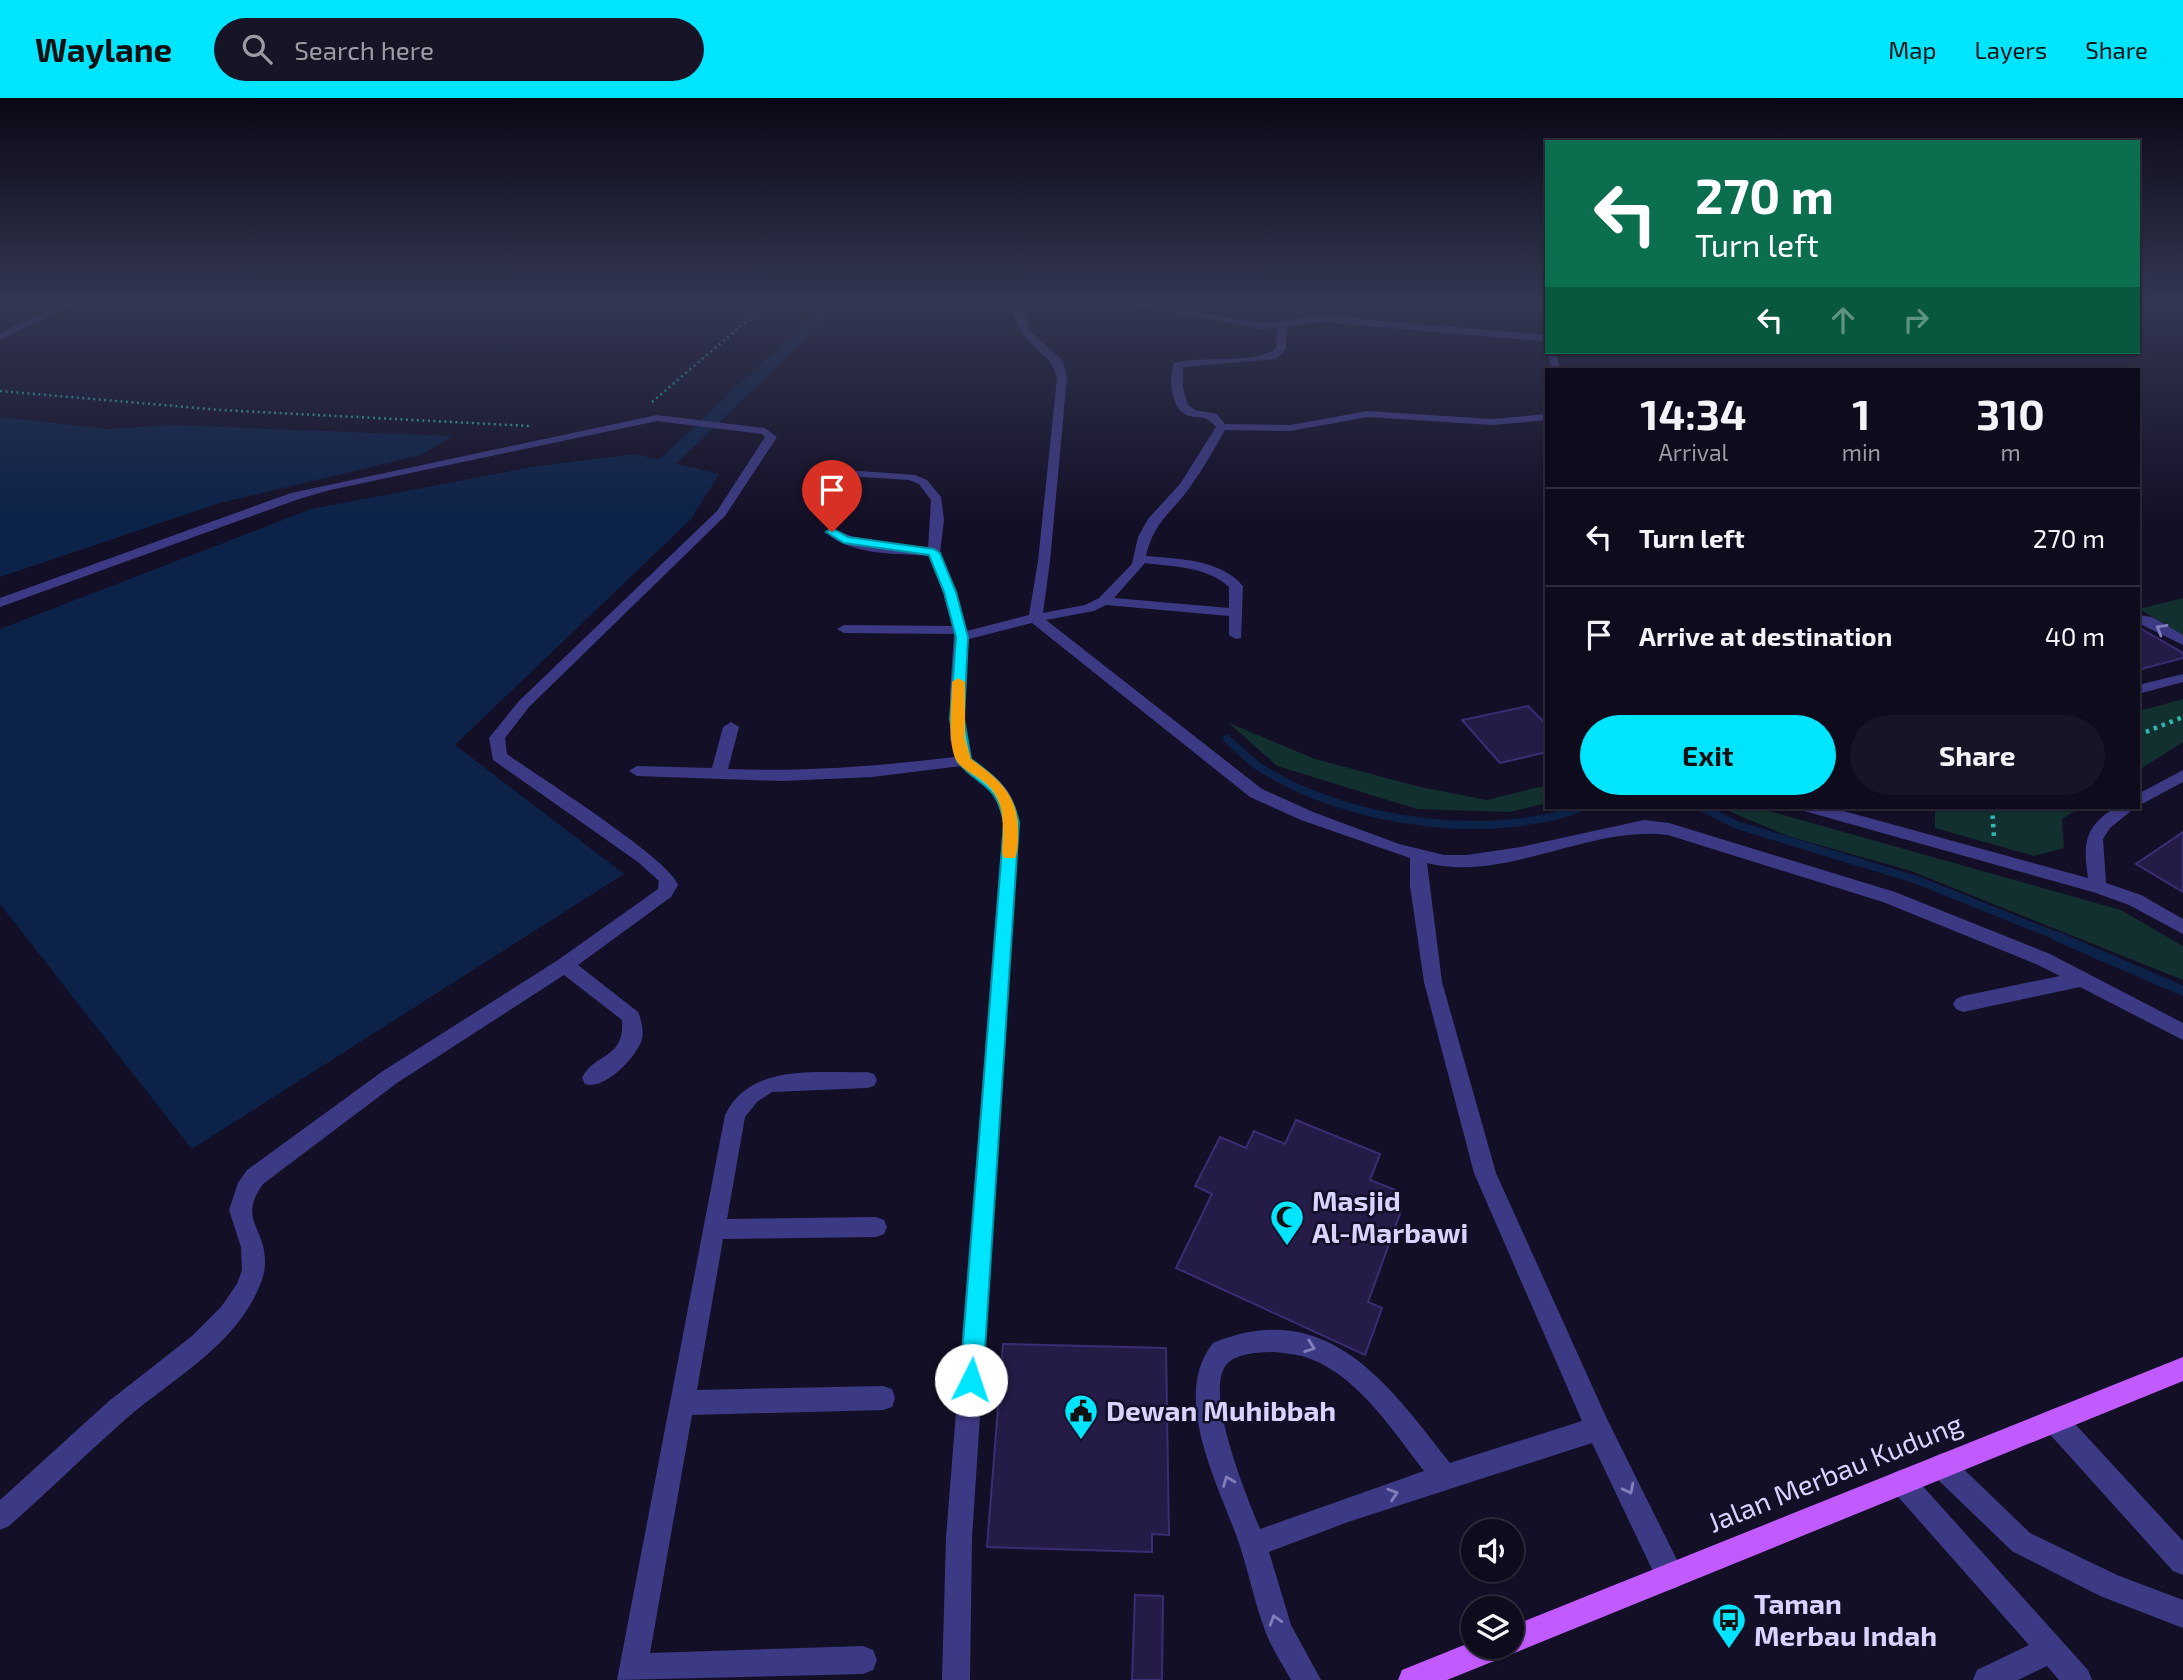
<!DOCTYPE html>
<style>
body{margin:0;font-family:"Exo 2",sans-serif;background:#171425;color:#f1f3f6;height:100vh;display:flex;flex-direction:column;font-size:26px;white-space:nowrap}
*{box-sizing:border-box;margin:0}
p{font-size:23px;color:#9b9ba3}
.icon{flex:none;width:38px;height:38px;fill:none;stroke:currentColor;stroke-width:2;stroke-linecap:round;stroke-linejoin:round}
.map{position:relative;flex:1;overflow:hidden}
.panel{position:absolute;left:1545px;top:270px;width:595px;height:441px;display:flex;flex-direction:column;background:#0e0b1c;border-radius:0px;box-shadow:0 2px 5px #0004,0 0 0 2px #2e2b3b}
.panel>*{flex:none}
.hud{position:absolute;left:1545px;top:42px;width:595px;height:214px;border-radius:0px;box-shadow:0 2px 5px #0004,0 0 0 2px #2e2b3b;background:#0b6e4f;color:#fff;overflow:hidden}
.fabs{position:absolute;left:1461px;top:1421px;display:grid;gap:14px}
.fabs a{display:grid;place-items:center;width:63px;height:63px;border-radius:50%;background:#0e0b1c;box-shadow:0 2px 5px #0004,0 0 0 2px #2e2b3b;font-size:35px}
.pin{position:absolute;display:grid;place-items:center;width:60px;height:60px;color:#fff;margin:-72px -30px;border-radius:50% 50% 50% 0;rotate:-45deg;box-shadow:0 0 7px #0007}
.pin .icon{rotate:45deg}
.me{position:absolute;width:77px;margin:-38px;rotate:4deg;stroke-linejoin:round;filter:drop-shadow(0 0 5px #0008)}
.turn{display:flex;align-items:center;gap:24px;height:147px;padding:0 35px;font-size:32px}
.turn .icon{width:91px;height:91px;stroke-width:2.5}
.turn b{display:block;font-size:49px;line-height:60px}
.lanes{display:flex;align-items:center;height:66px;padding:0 35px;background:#0003;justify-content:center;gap:35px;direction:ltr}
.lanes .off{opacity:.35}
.eta{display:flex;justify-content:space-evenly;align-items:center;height:119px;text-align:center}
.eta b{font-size:42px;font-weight:700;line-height:49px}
.primary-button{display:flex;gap:14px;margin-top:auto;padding:14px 35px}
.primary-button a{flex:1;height:80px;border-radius:42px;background:#00e5ff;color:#111;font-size:28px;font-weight:700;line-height:80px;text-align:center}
.primary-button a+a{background:#171425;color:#f1f3f6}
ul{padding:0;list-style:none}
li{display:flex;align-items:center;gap:21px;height:98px;padding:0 35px;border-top:2px solid #2e2b3b}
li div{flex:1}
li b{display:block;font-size:26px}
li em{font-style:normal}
header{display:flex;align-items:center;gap:42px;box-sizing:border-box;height:98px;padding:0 35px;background:#00e5ff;color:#111}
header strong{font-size:33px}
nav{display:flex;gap:38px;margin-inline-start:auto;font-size:24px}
.search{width:490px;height:63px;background:#171425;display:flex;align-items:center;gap:18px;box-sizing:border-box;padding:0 24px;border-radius:38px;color:#9b9ba3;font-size:26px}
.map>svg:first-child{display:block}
.green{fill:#12302f}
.water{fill:#0c2248}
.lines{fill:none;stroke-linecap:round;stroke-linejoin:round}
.stream-far1{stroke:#0c2248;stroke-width:8}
.stream{stroke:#0c2248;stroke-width:10}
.canal{fill:#0c2248;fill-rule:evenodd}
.building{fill:#241b47;stroke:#3b2d73;stroke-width:2}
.path-far1{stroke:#2fb8b0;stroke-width:2.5;stroke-dasharray:2 3.5;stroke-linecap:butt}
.path{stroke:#2fb8b0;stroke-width:4.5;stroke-dasharray:3.5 5;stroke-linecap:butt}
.minor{fill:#3d3a85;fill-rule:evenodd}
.major{fill:#c25bff;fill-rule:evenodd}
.oneway{stroke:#837fbc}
.route{fill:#00e5ff;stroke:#0095a6;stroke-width:2}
.slow{fill:#f59e0b}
.labels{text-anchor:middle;stroke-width:5;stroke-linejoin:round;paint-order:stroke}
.near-poi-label{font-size:28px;font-weight:bold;fill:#d9d4ff;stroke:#130f26;text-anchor:start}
.near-street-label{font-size:28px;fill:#d9d4ff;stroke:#130f26}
</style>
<header>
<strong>Waylane</strong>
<div class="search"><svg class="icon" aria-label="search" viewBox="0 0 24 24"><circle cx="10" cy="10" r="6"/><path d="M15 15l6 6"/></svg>Search here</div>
<nav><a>Map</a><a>Layers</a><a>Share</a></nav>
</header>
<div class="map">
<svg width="2183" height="1582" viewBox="0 0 2183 1582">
<rect width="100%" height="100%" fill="#130f26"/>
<!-- green -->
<path class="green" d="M 2183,500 L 2183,537 L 2139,511 Z
M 2183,601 L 2183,644 L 2139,672 L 2139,613 Z
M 1229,625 L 1315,661 L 1420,689 L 1487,702 L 1547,687 L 1547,705 L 1510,714 L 1417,711 L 1277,668 Z
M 1719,709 L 1755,709 L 2121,812 L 2183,848 L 2183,882 L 1911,773 L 1788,738 Z
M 1935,709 L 2081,709 L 2062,721 L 2064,750 L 2034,758 L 1935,730 Z"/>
<!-- water -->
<path class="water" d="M 0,319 L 108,331 L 175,327 L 452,338 L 421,357 L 220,405 L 0,479 Z
M 635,356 L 719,376 L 691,421 L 455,647 L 624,776 L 192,1051 L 0,806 L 0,531 L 311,411 L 537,368 Z"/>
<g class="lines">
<!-- stream-far1 -->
<path class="stream-far1" d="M 1227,641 C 1239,651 1250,664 1264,672 C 1348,724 1490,745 1583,709
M 1701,709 L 1737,727 L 1917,782 L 2061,840"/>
<!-- stream -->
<path class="stream" d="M 2056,838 L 2183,893"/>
<!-- canal -->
<path class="canal" d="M 829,202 L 846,202 L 645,396 L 631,396 L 628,392 L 631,388 Z"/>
</g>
<!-- building -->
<path class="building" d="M 2138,529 L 2183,555 L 2183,560 L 2138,572 Z
M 1528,608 L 1547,627 L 1547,654 L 1500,665 L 1462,622 Z
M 2183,734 L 2183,794 L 2136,766 Z
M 1296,1022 L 1380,1056 L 1370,1082 L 1398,1093 L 1392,1110 L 1401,1113 L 1368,1204 L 1382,1210 L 1365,1257 L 1176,1170 L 1212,1096 L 1195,1088 L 1220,1039 L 1246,1050 L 1254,1033 L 1285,1046 Z
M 1003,1246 L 1166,1250 L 1169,1437 L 1152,1436 L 1152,1454 L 987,1449 Z
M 1135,1497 L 1163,1498 L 1162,1582 L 1132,1582 Z"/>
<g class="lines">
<!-- path-far1 -->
<path class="path-far1" d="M 0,293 L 221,312 L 530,328
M 652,304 L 771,202"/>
<!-- path -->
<path class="path" d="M 2138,637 L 2183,619
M 1992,709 L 1994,739
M 2028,709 L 2049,709"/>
<!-- minor -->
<path class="minor" d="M 69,202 L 81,202 L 0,242 L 0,235 Z
M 1011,202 L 1020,202 L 1029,232 L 1063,263 L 1067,280 L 1050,463 L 1043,515 L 1085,507 L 1099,500 L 1132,466 L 1138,439 L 1148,421 L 1180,386 L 1216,329 C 1203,313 1194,324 1182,314 C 1170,304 1169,277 1174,265 C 1202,257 1257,267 1276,250 L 1277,230 L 1260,231 L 1110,202 L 1132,202 L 1260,225 L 1329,218 L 1547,237 L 1547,246 L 1542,243 L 1320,224 L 1287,229 L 1286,251 L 1276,261 L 1183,269 L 1183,290 L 1188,307 L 1195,312 L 1217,316 L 1225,326 L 1290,327 L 1368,313 L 1492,321 L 1547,316 L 1547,322 L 1492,327 L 1368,319 L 1290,333 L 1225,332 C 1214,351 1203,371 1190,389 C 1171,416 1154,423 1146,458 C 1179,461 1220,461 1243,488 L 1241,540 L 1236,541 L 1229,537 L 1229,518 L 1106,507 L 1094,513 L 1046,522 L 1262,691 L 1313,714 L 1399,746 L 1444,757 L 1467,757 L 1521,749 L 1644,722 L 1669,725 L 1895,794 L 2050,856 L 2183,925 L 2183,942 L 2080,889 L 1963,914 L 1956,911 L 1953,906 L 1956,901 L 1963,898 L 2060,878 L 2036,866 L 1883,804 L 1668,737 C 1589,727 1507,785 1427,765 L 1442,884 L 1496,1075 L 1607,1321 L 1680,1468 L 1684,1478 L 1680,1488 L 1670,1492 L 1660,1488 L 1592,1345 L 1348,1424 L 1269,1454 L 1291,1527 L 1321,1582 L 1291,1582 C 1283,1567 1272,1551 1266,1535 C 1255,1507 1249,1476 1240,1448 C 1221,1391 1169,1300 1213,1245 C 1327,1198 1388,1286 1450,1365 L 1582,1323 L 1474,1075 L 1424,884 L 1410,788 L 1410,760 L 1301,722 L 1250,699 L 1032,525 L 969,541 C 965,581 960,622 971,661 C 998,679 1014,691 1019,725 L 972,1440 L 970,1582 L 942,1582 L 946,1440 L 1003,725 C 998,694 986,686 961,668 L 872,679 L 782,683 L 637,678 L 629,673 L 637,668 L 712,670 L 723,629 L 731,624 L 739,629 L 728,671 C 805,674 879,668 955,659 L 950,641 L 950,593 L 954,536 L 844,535 L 837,531 L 844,527 L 952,528 L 943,494 L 929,458 C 898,455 849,458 826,434 L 832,430 L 865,444 L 928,451 L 931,402 L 919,386 L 909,382 L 847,378 L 841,375 L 847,372 L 915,377 L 927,382 L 941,399 L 944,422 L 940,455 L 957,494 L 967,533 L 1029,517 L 1038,463 L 1057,280 C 1053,260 1038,255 1026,240 C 1017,229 1013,216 1011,202 ZM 1145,465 C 1174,469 1206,468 1229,489 L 1229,510 L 1114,500 ZM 1275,1254 C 1284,1255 1293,1256 1302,1258 C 1355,1273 1392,1332 1424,1373 L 1260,1431 C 1248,1401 1201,1290 1228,1265 C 1238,1255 1262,1254 1275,1254 Z
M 1547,253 L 1556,254 L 1560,271 L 1548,271 L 1551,268 Z
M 657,317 L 765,330 L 777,339 L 725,418 L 529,609 L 505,640 L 507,656 C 536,677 670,761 678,787 L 671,799 L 578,867 L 638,914 C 641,921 644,933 642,941 C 637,959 604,993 585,986 L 582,980 C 595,954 625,962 622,922 L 564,877 L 397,985 L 263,1086 C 237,1122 266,1129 265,1165 C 265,1177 259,1190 254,1200 C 227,1252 170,1283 127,1320 C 87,1355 49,1393 9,1428 L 0,1432 L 0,1402 L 109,1303 L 192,1238 L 221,1209 L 237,1186 L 242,1172 L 241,1149 L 229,1112 L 238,1085 L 247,1072 L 383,973 L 558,862 L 658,791 L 659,783 L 638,764 L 493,662 L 489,640 L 519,603 L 717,413 L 765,339 L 762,336 L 657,323 L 330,392 L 299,401 L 0,509 L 0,500 L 291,395 Z
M 2138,517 L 2152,519 L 2183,537 L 2183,547 L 2138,525 Z
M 2183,576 L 2183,584 L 2138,596 L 2138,587 Z
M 2183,672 L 2183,684 L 2138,708 L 2138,696 Z
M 1802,709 L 1829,709 L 2088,780 C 2083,745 2084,729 2116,709 L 2136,709 L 2110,730 L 2103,741 L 2106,785 L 2141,797 L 2183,821 L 2183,836 L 2129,807 L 2093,794 L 1804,713 Z
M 867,974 L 874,976 L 877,982 L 874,988 L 867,990 L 772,994 L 757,1004 L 745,1019 L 727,1121 L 876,1119 L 884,1122 L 887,1129 L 884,1136 L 876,1139 L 723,1141 L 697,1292 L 883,1288 L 892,1291 L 895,1300 L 892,1309 L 883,1312 L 692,1317 L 650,1555 L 863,1548 L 873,1552 L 877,1562 L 873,1572 L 863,1576 L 617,1582 L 725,1017 C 751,964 817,976 867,974 Z
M 2055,1310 L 2064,1314 L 2183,1443 L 2183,1477 L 2173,1473 L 2046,1332 L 2042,1323 L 2046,1314 Z
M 1942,1355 L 1951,1359 L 2030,1435 L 2117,1477 L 2183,1502 L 2183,1530 L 2100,1498 L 2012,1453 L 1933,1377 L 1929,1368 L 1933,1359 Z
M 1902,1371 L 1911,1375 L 2088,1572 L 2092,1582 L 2059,1582 L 2047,1568 L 2018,1582 L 1973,1582 L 1977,1572 L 2029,1547 L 1893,1393 L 1889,1384 L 1893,1375 Z"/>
<!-- major -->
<path class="major" d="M 2183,1259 L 2183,1283 L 1512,1556 L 1506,1554 L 1504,1559 L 1447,1582 L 1398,1582 L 1402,1572 L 1474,1543 L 1474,1549 L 1512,1549 L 1512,1528 Z"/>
</g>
<!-- one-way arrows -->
<defs><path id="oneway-chevron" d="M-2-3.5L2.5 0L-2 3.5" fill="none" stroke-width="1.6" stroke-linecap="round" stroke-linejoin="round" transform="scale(1.75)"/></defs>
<g class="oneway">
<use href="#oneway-chevron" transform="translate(2161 531) rotate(-150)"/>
<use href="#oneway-chevron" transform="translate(1310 1249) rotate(20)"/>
<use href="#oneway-chevron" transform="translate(1228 1383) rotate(-111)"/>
<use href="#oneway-chevron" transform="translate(1629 1391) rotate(63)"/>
<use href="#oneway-chevron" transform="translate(1393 1396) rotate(-18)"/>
<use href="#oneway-chevron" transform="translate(1275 1522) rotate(-107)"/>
</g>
<!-- sky -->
<linearGradient id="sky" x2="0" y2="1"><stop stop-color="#0a0815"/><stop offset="0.48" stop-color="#333752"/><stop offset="1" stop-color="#333752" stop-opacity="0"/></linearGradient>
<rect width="2183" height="424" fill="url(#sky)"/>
<!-- route -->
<path class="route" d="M 832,430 L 848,439 L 934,451 L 940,455 L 956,494 L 968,539 L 964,621 L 971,661 C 996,679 1013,694 1019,725 L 983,1282 L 979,1290 L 971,1293 L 964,1290 L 960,1282 L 1004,725 C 996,683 979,690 957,663 L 950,621 L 956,539 L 944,494 L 929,457 L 844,445 L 826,434 Z"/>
<!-- slow -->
<path class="slow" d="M 958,580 L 965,584 L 965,640 L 971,661 C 1000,682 1020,698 1018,738 C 1018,745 1018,753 1015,760 L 1004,760 L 1002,756 C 1003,730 1007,703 985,685 C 977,678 965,673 958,665 C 946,649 952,604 952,584 Z"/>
<!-- icons -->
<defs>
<g id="mosque-pin" transform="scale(1.75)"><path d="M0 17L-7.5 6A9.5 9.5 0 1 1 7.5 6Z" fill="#00e5ff" stroke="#130f26"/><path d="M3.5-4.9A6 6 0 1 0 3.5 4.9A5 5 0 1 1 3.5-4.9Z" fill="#111"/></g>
<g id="civic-pin" transform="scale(1.75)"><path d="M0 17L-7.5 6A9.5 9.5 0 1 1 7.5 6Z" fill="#00e5ff" stroke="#130f26"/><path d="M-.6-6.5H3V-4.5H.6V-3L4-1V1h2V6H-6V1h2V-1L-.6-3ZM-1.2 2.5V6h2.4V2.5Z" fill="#111"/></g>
<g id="bus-pin" transform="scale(1.75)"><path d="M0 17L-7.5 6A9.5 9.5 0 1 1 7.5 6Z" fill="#00e5ff" stroke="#130f26"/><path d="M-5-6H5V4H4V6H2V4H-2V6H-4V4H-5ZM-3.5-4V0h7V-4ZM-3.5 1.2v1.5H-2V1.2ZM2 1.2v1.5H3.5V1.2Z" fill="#111"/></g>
</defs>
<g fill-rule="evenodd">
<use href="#mosque-pin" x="1287" y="1119"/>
<use href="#civic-pin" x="1081" y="1313"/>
<use href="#bus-pin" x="1729" y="1522"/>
</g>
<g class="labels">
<!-- near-poi labels -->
<g class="near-poi-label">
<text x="1312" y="1113">Masjid<tspan x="1312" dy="32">Al-Marbawi</tspan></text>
<text x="1106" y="1323">Dewan Muhibbah</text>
<text x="1754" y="1516">Taman<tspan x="1754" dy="32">Merbau Indah</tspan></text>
</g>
<!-- near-street labels -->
<g class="near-street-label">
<text transform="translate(1835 1375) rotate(-22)" y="10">Jalan Merbau Kudung</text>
</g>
</g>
</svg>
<div class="fabs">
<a><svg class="icon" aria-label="sound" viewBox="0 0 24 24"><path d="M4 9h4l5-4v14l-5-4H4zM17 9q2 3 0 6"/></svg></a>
<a><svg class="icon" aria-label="layers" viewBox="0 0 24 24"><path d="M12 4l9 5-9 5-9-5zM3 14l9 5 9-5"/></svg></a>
</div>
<div class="pin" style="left:832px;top:434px;background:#d93025"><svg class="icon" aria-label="arrive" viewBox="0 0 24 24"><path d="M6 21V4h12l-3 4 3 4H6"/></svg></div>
<svg class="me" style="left:971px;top:1282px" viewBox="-20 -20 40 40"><circle r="19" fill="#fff"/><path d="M0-13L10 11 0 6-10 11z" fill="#00e5ff"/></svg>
<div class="hud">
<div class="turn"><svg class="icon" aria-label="left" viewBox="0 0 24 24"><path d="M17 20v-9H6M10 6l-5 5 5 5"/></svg><div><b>270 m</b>Turn left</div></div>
<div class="lanes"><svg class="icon" aria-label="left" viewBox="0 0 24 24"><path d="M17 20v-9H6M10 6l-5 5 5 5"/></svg><svg class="icon off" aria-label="ahead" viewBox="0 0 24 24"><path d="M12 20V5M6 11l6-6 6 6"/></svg><svg class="icon off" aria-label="right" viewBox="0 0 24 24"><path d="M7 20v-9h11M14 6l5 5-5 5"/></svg></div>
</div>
<section class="panel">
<div class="eta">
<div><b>14:34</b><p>Arrival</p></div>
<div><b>1</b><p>min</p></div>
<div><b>310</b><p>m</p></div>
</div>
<ul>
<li><svg class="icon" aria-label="left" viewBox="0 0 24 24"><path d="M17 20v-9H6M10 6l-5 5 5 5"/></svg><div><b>Turn left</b></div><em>270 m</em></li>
<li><svg class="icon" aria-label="arrive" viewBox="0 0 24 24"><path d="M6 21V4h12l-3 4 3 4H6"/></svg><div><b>Arrive at destination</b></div><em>40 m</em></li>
</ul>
<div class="primary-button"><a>Exit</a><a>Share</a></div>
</section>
</div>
